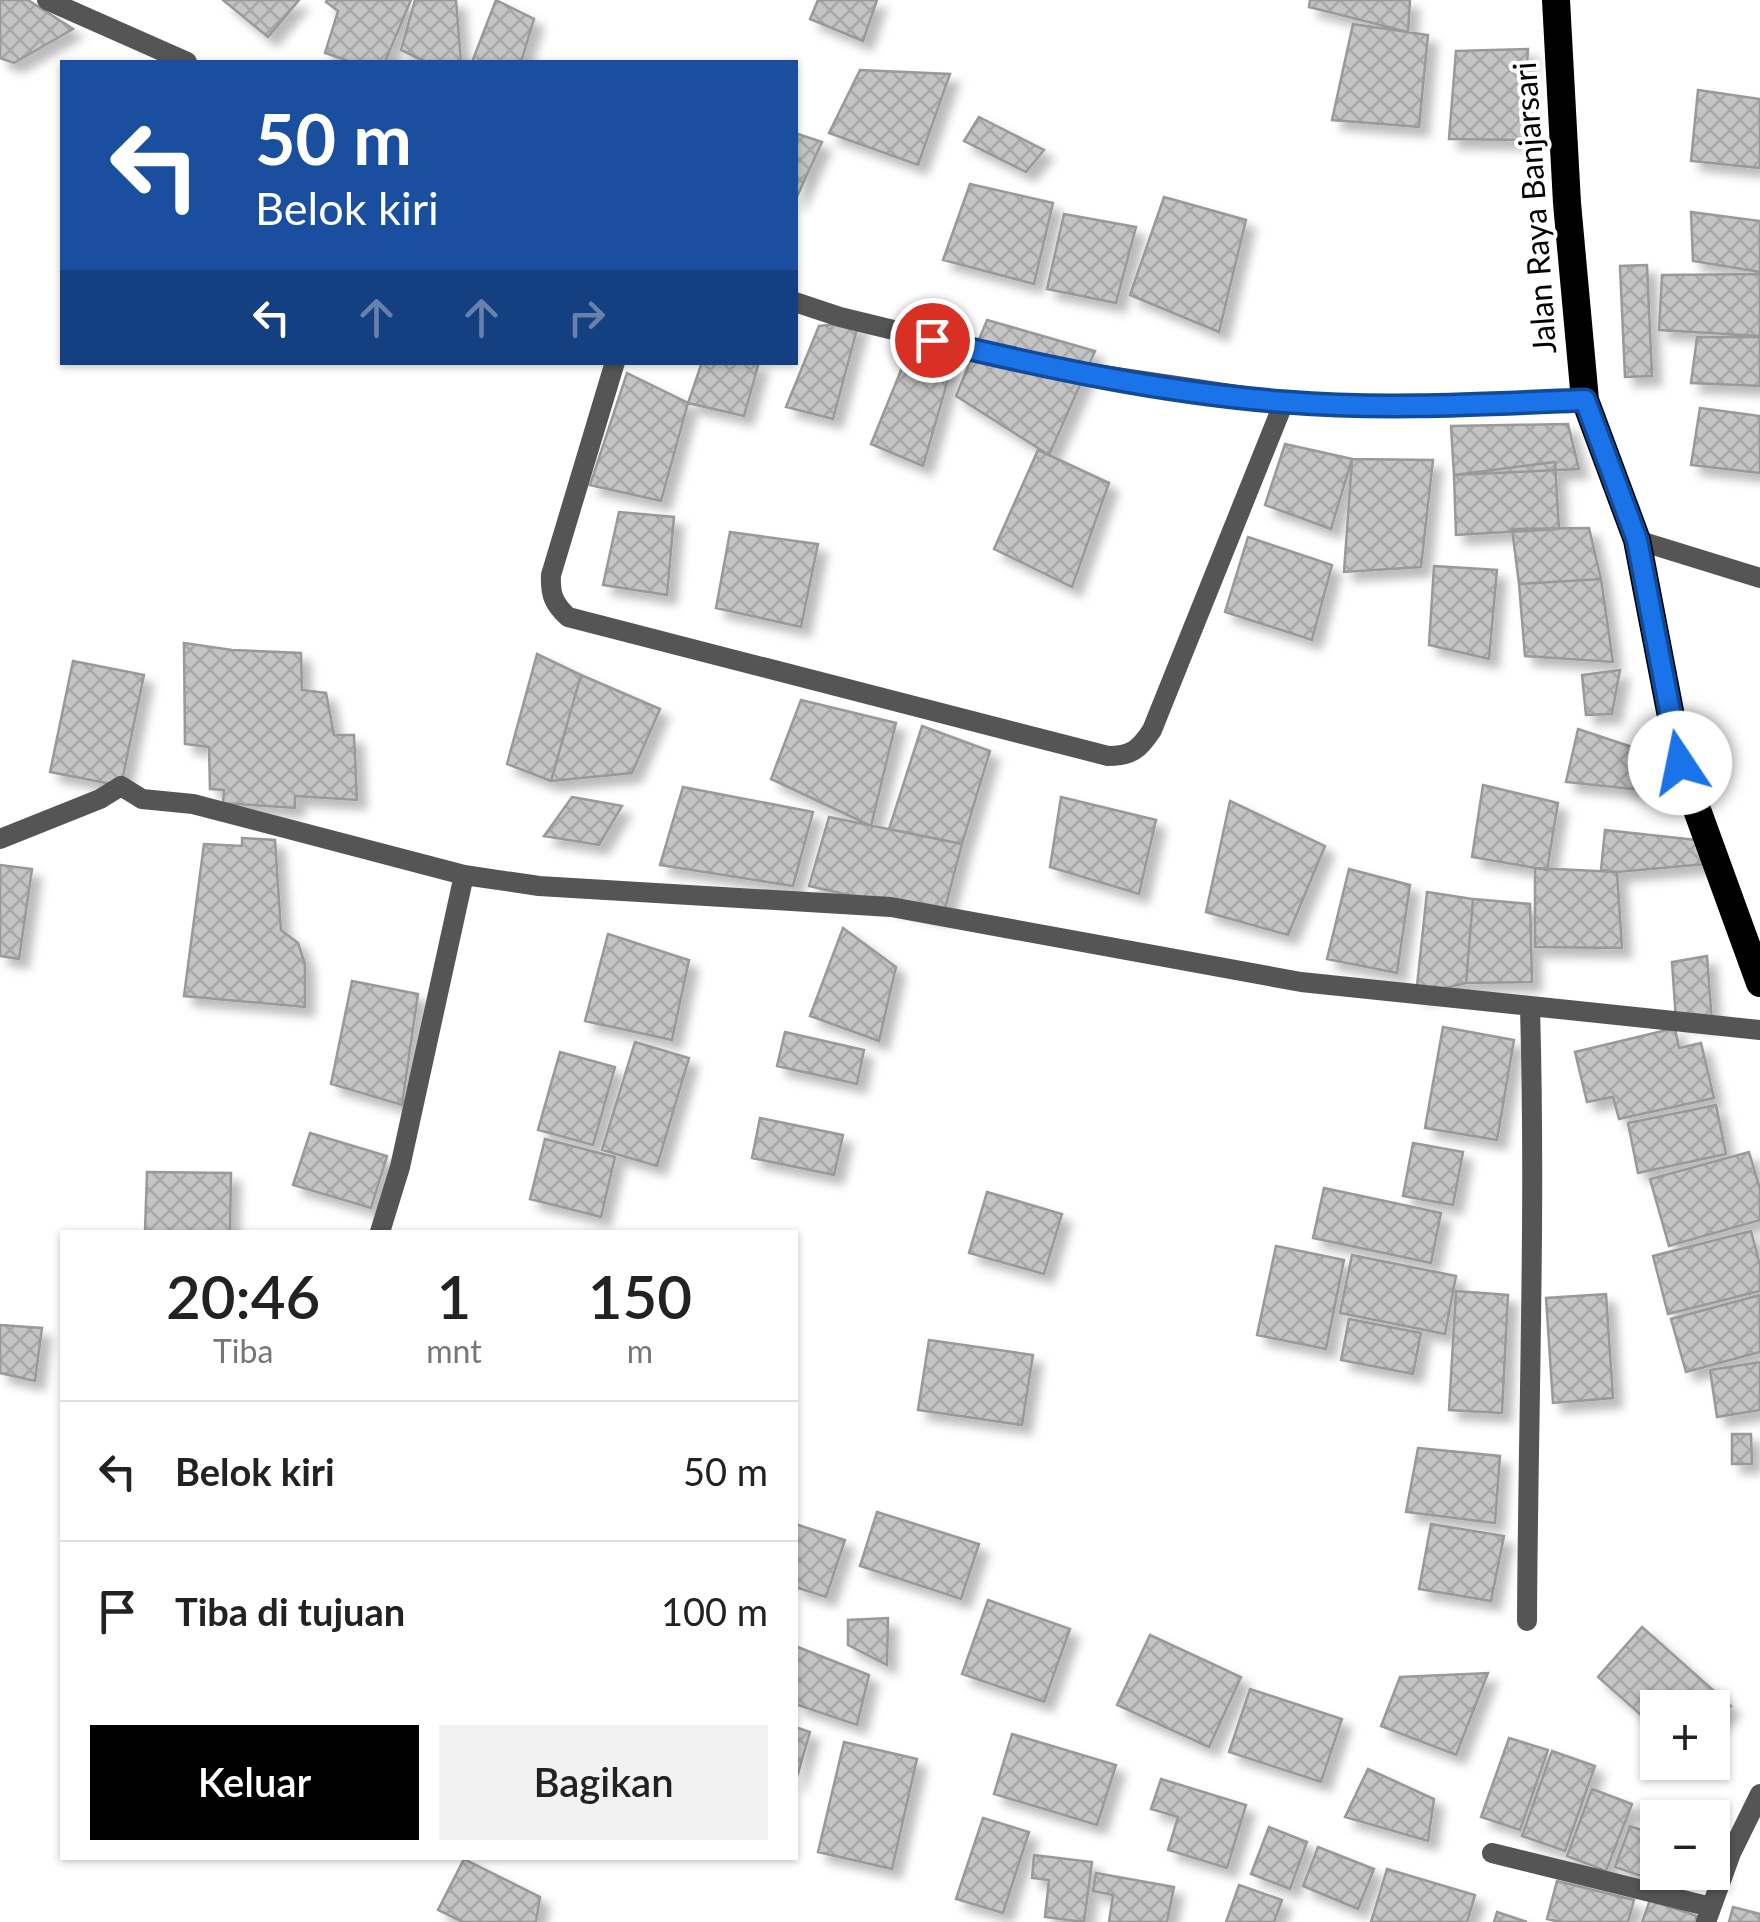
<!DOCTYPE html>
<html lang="id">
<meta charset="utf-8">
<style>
body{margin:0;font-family:Lato,sans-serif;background:#f2f2f2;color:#222;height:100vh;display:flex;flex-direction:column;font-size:38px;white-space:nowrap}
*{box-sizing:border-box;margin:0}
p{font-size:32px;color:#767676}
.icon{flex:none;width:55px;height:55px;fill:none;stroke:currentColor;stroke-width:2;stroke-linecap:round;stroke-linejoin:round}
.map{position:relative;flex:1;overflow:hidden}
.details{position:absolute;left:60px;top:1230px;width:738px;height:630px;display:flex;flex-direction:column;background:#fff;border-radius:0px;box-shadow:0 2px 8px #0004}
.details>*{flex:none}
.hud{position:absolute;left:60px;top:60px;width:738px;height:305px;border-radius:0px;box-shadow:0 2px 8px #0004;background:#1a4fa0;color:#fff;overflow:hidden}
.fabs{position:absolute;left:1640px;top:1690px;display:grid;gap:20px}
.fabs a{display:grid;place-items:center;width:90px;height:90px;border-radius:0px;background:#fff;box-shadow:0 2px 8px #0004;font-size:50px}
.pin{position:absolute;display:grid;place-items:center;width:85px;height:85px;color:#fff;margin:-42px;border:5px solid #fff;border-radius:50%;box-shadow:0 2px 10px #0007}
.me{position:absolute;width:110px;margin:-55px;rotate:349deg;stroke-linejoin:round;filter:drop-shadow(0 0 8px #0008)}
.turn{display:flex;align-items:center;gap:35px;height:210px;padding:0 30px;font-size:45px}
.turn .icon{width:130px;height:130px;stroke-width:2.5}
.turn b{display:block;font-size:70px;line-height:85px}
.lanes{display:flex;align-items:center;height:95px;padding:0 30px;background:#0003;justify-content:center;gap:50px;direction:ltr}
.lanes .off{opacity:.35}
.eta{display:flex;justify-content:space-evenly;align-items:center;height:170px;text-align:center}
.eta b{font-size:60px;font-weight:600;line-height:70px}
.primary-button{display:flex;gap:20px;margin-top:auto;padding:20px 30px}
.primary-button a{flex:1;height:115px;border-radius:0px;background:#000;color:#fff;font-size:40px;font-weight:600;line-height:115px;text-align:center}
.primary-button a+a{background:#f2f2f2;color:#222}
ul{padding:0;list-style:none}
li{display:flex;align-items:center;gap:30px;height:140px;padding:0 30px;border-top:2px solid #e0e0e0}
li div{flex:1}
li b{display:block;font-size:38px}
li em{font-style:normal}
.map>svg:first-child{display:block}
.building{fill:url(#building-cross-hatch);stroke:#999;stroke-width:2.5;filter:url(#shadow)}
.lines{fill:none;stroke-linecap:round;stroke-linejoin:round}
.minor{stroke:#555;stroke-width:20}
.trunk{stroke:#000;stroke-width:28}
.route-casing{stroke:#114b97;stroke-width:25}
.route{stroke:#1a73e8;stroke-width:18}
.labels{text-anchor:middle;stroke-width:8;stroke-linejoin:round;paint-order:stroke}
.street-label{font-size:32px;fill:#000;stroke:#fff}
</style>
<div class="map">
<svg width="1760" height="1922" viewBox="0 0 1760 1922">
<defs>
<pattern id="building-cross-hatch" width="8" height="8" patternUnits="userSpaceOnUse" patternTransform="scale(2.5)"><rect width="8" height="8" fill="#c4c4c4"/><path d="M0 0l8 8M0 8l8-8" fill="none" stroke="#a7a7a7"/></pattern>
<filter id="shadow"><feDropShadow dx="9" dy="9" stdDeviation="5" flood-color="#0004"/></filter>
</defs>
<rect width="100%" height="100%" fill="#fff"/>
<!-- building -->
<path class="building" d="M 0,0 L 28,0 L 73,29 L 14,63 L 0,58 Z
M 223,0 L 299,0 L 268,37 Z
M 327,0 L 411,0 L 385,62 L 351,62 L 325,53 L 338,11 L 326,2 Z
M 415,0 L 456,0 L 461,62 L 426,62 L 401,50 Z
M 496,0 L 534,19 L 521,62 L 472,62 Z
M 818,0 L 877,0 L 863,41 L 810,19 Z
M 1310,0 L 1410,0 L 1408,32 L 1309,7 Z
M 1353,24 L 1428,35 L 1419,127 L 1332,120 Z
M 1528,49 L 1522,140 L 1449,139 L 1456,51 Z
M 860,70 L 950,74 L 918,165 L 829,133 Z
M 1698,90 L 1760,99 L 1760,168 L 1691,161 Z
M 979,117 L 1044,150 L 1026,172 L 964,141 Z
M 795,133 L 822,142 L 795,201 Z
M 970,184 L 1053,203 L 1034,284 L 943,260 Z
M 1164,197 L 1246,220 L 1219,332 L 1130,295 Z
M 1691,212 L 1760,221 L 1760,272 L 1693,261 Z
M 1064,214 L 1136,227 L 1116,303 L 1047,289 Z
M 1647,265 L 1652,376 L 1625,377 L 1620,266 Z
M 1760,274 L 1760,336 L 1659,330 L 1662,275 Z
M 987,320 L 1095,351 L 1049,455 L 956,396 Z
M 859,322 L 833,419 L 786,407 L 819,326 Z
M 1697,337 L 1760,337 L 1760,386 L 1691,383 Z
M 910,348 L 951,369 L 923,466 L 871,444 Z
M 702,362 L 759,362 L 744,416 L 688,403 Z
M 627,373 L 688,403 L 661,501 L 590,485 Z
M 1700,408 L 1760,416 L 1760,473 L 1691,465 Z
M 1568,424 L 1579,469 L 1454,475 L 1451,426 Z
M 1285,444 L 1352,459 L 1331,529 L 1265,505 Z
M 1038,450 L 1109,483 L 1072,587 L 994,549 Z
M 1352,459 L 1433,460 L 1421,567 L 1344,572 Z
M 1555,462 L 1559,529 L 1456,535 L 1454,475 Z
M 619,512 L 674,517 L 667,595 L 603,585 Z
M 1589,528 L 1601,579 L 1519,584 L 1512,529 Z
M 730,532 L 818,544 L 801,627 L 716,608 Z
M 1248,537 L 1332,565 L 1312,640 L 1225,612 Z
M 1434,566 L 1497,570 L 1489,659 L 1429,645 Z
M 1601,579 L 1613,662 L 1525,656 L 1519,584 Z
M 184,643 L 232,650 L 301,653 L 302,690 L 326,693 L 334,735 L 354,735 L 357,800 L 295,796 L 295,808 L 223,803 L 224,790 L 210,789 L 209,747 L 185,744 Z
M 537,654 L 581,675 L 551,781 L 507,764 Z
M 73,661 L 144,675 L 121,786 L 50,772 Z
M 1620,670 L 1612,714 L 1586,715 L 1582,675 Z
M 581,675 L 660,709 L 632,773 L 551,781 Z
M 801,700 L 896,723 L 871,826 L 771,779 Z
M 922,726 L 990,751 L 962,844 L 889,829 Z
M 1578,729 L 1680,763 L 1641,790 L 1566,782 Z
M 1483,785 L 1558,803 L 1547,870 L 1472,857 Z
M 683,787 L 813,812 L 793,886 L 660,865 Z
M 572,797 L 622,806 L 599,845 L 544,836 Z
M 1061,797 L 1156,820 L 1139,894 L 1050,867 Z
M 1230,801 L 1325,846 L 1288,935 L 1206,912 Z
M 829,817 L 962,844 L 943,916 L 809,886 Z
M 1605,830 L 1696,840 L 1718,863 L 1617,872 L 1601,870 Z
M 242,838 L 275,840 L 281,930 L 298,943 L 305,964 L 305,1007 L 184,996 L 204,844 L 242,846 Z
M 0,865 L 32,869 L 19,959 L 0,956 Z
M 1535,868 L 1617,872 L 1622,948 L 1535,947 Z
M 1349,869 L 1410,885 L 1397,973 L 1327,959 Z
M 1427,892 L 1473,899 L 1466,983 L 1416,995 Z
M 1473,899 L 1530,904 L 1532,982 L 1466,983 Z
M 843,928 L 896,967 L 879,1041 L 810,1016 Z
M 608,934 L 689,960 L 672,1040 L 585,1021 Z
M 1707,956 L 1712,1022 L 1676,1020 L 1672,962 Z
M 352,981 L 418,994 L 402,1105 L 331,1084 Z
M 1443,1027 L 1514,1040 L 1497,1140 L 1425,1128 Z
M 1675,1028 L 1679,1048 L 1701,1043 L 1714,1098 L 1619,1119 L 1613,1097 L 1587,1102 L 1575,1052 Z
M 785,1032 L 864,1050 L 857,1084 L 777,1066 Z
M 635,1042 L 689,1058 L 657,1166 L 602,1150 Z
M 560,1052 L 615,1067 L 593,1145 L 538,1130 Z
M 1716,1105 L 1726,1154 L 1638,1173 L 1628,1123 Z
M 760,1118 L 843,1135 L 834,1175 L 752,1158 Z
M 310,1133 L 387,1156 L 371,1208 L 293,1185 Z
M 545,1139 L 615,1157 L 601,1217 L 530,1199 Z
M 1413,1143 L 1463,1152 L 1453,1205 L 1403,1196 Z
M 1749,1152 L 1760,1189 L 1760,1220 L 1669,1246 L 1650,1179 Z
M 147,1172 L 231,1173 L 230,1232 L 145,1232 Z
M 1324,1188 L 1441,1213 L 1431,1263 L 1313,1238 Z
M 987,1192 L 1062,1214 L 1044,1274 L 969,1253 Z
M 1751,1231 L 1760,1265 L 1760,1291 L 1668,1314 L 1653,1256 Z
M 1276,1246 L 1344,1260 L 1326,1349 L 1257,1335 Z
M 1352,1255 L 1456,1276 L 1445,1334 L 1340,1313 Z
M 1456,1291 L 1508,1295 L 1502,1413 L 1449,1410 Z
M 1606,1294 L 1613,1398 L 1553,1403 L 1546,1298 Z
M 1760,1295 L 1760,1352 L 1686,1372 L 1671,1319 Z
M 1349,1319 L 1421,1333 L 1413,1374 L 1341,1360 Z
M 0,1325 L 42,1328 L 35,1381 L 0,1373 Z
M 929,1340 L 1033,1355 L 1022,1425 L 918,1410 Z
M 1760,1362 L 1760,1410 L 1717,1417 L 1710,1370 Z
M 1732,1434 L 1751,1434 L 1752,1464 L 1732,1464 Z
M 1418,1448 L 1500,1456 L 1495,1523 L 1406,1512 Z
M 877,1512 L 979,1544 L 961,1599 L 860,1566 Z
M 795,1524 L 845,1540 L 826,1597 L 795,1587 Z
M 1431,1524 L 1504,1536 L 1491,1601 L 1419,1589 Z
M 988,1600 L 1070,1629 L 1044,1702 L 962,1674 Z
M 888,1618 L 887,1665 L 848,1645 L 848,1620 Z
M 1642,1627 L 1731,1706 L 1712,1727 L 1712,1708 L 1658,1708 L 1658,1730 L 1598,1677 Z
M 1150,1635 L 1241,1677 L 1209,1747 L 1117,1705 Z
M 795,1646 L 869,1675 L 857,1725 L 795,1704 Z
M 1488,1673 L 1456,1755 L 1381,1726 L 1400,1677 Z
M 1250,1689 L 1342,1719 L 1321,1782 L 1229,1752 Z
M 795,1727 L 810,1732 L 795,1784 Z
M 1012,1734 L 1116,1765 L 1097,1825 L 994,1794 Z
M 1509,1738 L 1548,1750 L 1520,1830 L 1481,1817 Z
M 844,1742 L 917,1759 L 892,1869 L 818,1852 Z
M 1552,1751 L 1595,1766 L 1565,1851 L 1522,1836 Z
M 1368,1769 L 1434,1799 L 1428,1841 L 1345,1817 Z
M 1161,1779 L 1246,1805 L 1227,1868 L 1168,1850 L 1178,1817 L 1151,1809 Z
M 1592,1789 L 1632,1804 L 1606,1871 L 1567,1856 Z
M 983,1818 L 1029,1832 L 1003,1913 L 956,1899 Z
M 1630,1826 L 1658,1836 L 1658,1872 L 1678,1872 L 1673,1887 L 1615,1867 Z
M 1269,1827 L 1307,1842 L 1290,1889 L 1251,1874 Z
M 1318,1847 L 1374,1869 L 1358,1909 L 1303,1886 Z
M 1034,1855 L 1092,1862 L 1084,1922 L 1045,1917 L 1049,1880 L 1032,1878 Z
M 464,1859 L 540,1897 L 536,1922 L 463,1922 L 438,1910 Z
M 1387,1869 L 1475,1895 L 1467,1922 L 1371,1922 Z
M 1096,1873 L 1174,1887 L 1167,1922 L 1109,1922 L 1113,1895 L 1093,1891 Z
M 1557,1881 L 1634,1900 L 1628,1922 L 1561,1922 L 1547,1919 Z
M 1239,1885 L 1282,1900 L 1274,1922 L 1226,1922 Z
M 1650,1900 L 1697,1916 L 1695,1922 L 1642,1922 Z
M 1733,1907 L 1760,1914 L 1760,1922 L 1729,1922 Z
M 1497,1912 L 1527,1922 L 1494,1922 Z"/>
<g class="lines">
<!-- minor -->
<path class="minor" d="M 47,0 L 187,62
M 795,302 L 840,317 L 1042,366 L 1284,402 L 1375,407 L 1585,400
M 615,362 L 551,575 C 550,595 554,604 568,617 L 1108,756 C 1131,756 1139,750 1152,730 L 1284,402
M 1637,540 L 1760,578
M 0,839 L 100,799 L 121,786 L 142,799 L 193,804 L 464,875 L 539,886 L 891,907 L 1301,982 L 1760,1030
M 380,1232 L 400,1167 L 464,875
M 1527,1621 C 1528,1417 1536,1213 1530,1009
M 1492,1853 L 1711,1907
M 1706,1922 L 1731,1853 L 1760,1794"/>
<!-- trunk -->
<path class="trunk" d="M 1556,0 L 1567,203 L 1585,400 L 1637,540 L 1680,763 L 1760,983"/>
</g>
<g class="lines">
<!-- route casing -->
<g class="route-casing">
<path id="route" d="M 932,340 C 1048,368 1166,393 1286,402 C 1386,410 1485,404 1585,400 L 1637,540 L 1680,763"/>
</g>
<!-- route -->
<use href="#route" class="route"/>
</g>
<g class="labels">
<!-- street labels -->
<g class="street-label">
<text transform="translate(1535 208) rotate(-94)" y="11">Jalan Raya Banjarsari</text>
</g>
</g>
</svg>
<div class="fabs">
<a>+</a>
<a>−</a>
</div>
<div class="pin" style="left:932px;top:340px;background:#d93025"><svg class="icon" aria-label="arrive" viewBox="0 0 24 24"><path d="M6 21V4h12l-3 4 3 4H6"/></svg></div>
<svg class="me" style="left:1680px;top:763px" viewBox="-20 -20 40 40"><circle r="19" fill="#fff"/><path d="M0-13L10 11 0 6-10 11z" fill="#1a73e8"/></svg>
<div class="hud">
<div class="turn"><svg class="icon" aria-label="left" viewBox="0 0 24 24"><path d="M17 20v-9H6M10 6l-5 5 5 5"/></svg><div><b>50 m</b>Belok kiri</div></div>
<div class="lanes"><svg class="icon" aria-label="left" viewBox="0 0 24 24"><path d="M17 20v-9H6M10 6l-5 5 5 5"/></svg><svg class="icon off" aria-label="ahead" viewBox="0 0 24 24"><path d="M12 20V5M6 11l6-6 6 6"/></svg><svg class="icon off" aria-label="ahead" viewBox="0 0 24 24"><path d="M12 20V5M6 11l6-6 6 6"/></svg><svg class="icon off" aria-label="right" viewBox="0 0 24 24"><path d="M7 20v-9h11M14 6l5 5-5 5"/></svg></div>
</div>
<section class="details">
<div class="eta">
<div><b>20:46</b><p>Tiba</p></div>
<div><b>1</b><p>mnt</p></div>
<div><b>150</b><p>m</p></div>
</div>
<ul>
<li><svg class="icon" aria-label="left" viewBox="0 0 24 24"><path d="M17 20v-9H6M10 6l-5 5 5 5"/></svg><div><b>Belok kiri</b></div><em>50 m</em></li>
<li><svg class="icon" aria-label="arrive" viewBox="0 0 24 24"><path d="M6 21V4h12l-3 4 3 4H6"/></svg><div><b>Tiba di tujuan</b></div><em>100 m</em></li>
</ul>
<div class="primary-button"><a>Keluar</a><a>Bagikan</a></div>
</section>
</div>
